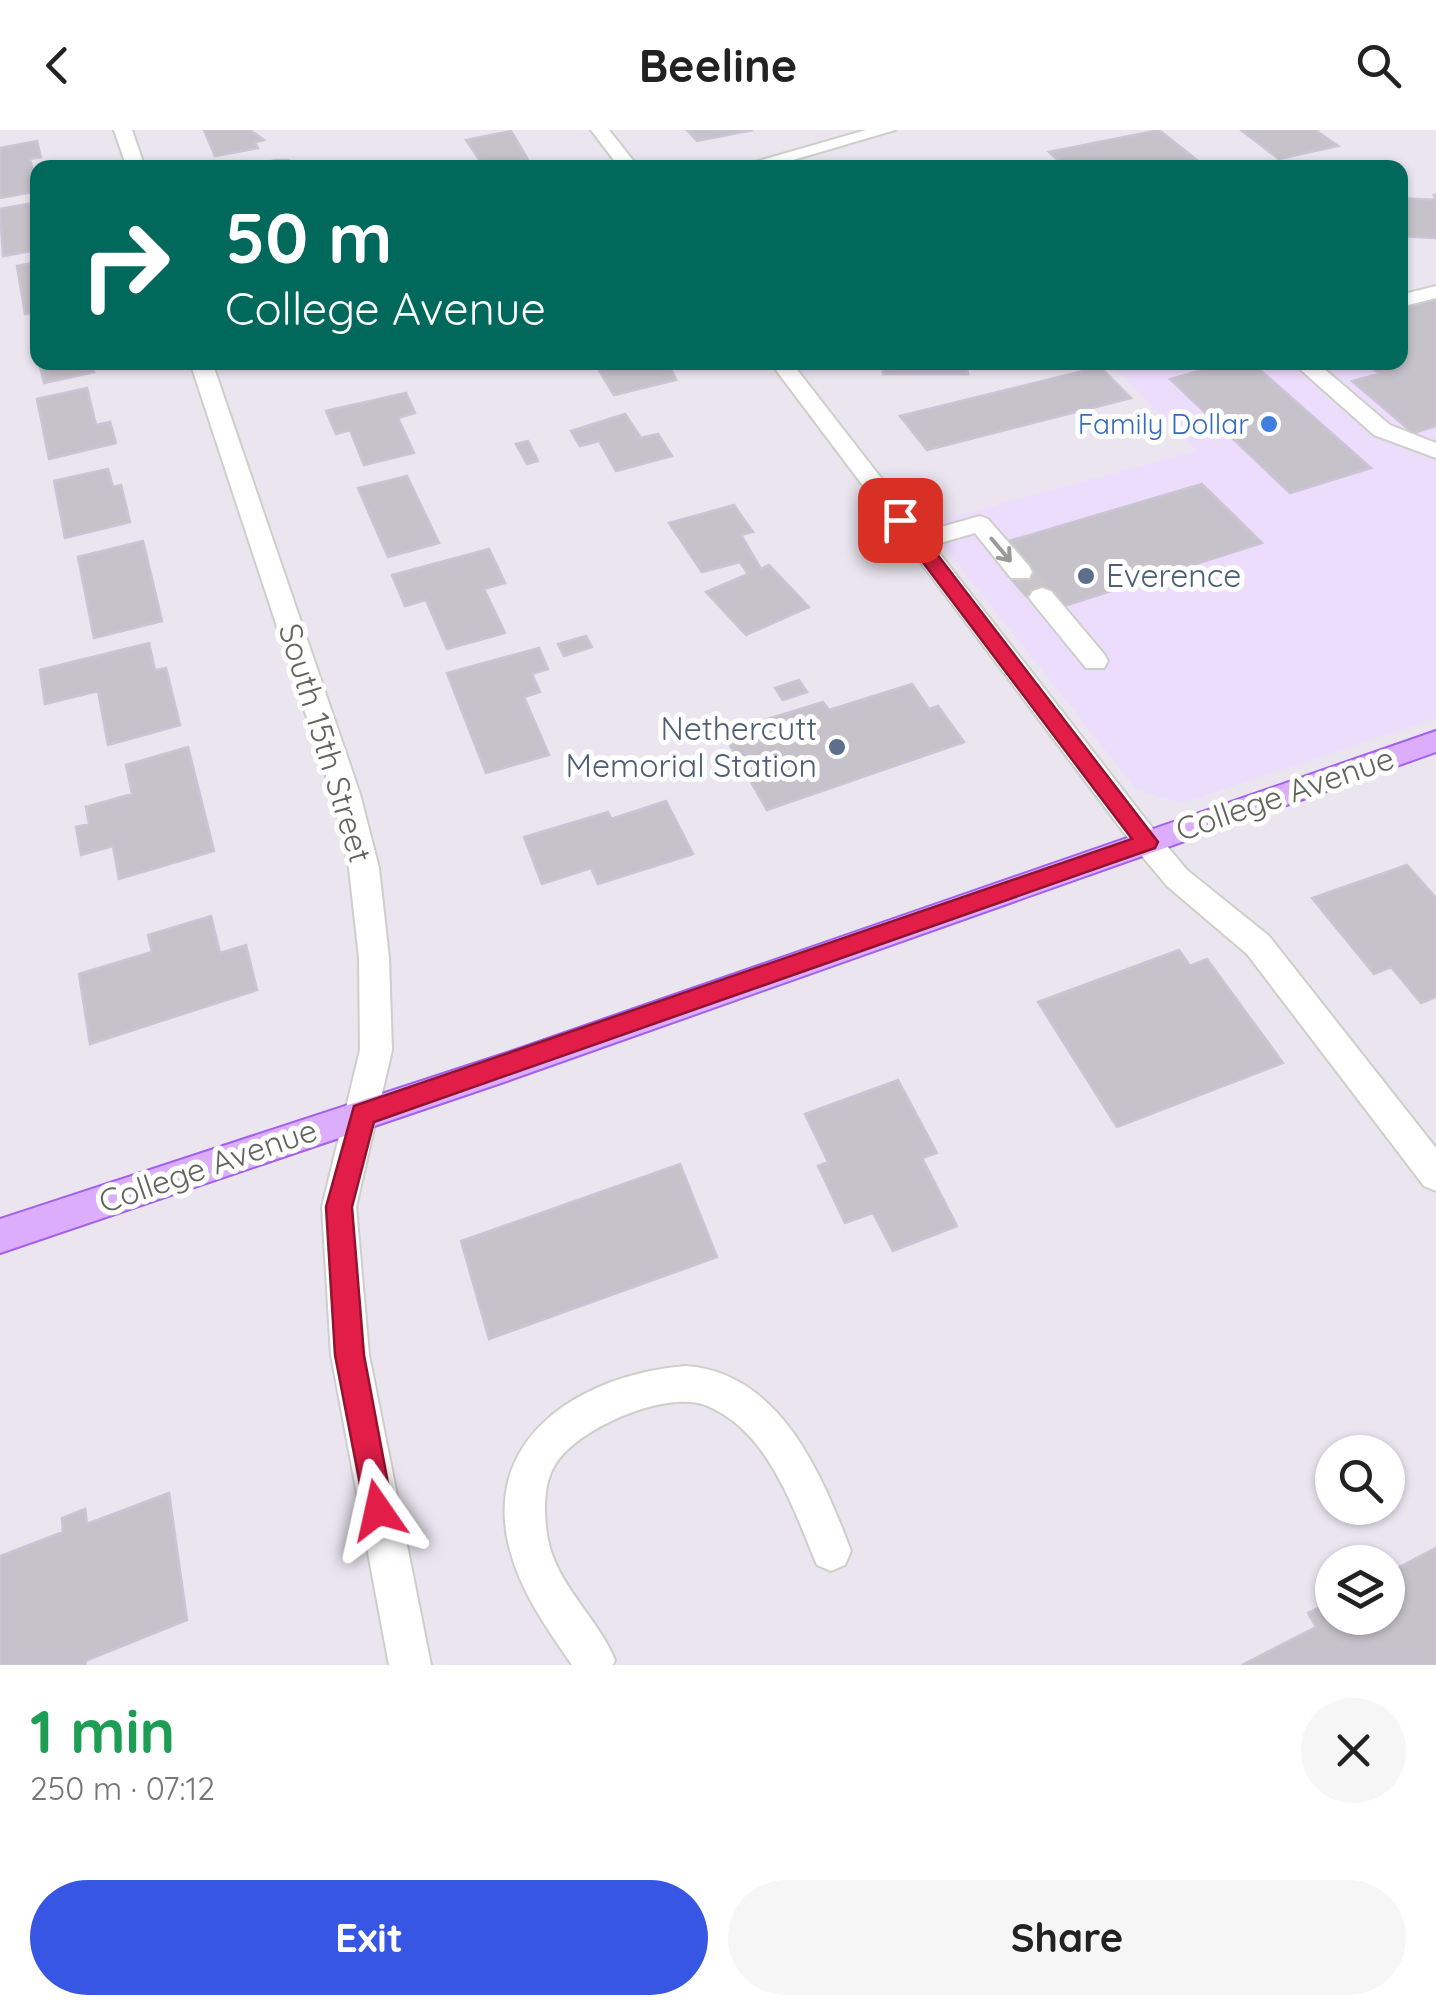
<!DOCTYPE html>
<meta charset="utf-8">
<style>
body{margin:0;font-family:Quicksand,sans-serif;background:#f6f6f6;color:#222;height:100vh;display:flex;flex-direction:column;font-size:38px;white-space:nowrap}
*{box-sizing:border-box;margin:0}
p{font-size:32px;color:#767676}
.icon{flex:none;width:55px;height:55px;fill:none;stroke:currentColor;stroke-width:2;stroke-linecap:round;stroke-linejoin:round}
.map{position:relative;height:1535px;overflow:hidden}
.side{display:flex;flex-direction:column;background:#fff;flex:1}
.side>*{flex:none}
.hud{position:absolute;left:30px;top:30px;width:1378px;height:210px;border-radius:20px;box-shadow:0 2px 8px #0004;background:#00695c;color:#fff;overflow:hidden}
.buttons{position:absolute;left:1315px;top:1305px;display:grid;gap:20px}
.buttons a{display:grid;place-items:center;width:90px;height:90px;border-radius:50%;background:#fff;box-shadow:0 2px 8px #0004;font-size:50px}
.pin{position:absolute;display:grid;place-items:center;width:85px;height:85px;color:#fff;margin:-42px;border-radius:20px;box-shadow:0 5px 15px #0006}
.me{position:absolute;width:110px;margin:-55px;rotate:349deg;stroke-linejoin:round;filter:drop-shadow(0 0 8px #0008)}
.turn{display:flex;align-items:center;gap:35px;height:210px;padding:0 30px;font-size:45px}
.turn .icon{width:130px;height:130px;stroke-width:2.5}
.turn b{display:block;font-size:70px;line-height:85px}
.round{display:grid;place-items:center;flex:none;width:105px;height:105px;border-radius:52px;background:#f6f6f6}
.head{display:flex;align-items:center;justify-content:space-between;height:170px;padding:0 30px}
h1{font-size:60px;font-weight:800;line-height:75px;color:#1e9e55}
.cta{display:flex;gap:20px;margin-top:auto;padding:20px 30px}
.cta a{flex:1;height:115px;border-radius:60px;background:#3756e4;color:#fff;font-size:40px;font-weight:800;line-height:115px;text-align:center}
.cta a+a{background:#f6f6f6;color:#222}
header{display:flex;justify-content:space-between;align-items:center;height:130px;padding:0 30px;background:#fff;font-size:45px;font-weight:800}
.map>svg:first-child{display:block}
.commercial{fill:#edddfd}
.building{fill:#c5c2ca;stroke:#cbc4d4;stroke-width:2.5}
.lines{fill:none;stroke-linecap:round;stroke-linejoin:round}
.minor-tunnel{stroke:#c8c5ca;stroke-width:25;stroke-dasharray:25 12;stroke-linecap:butt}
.minor-casing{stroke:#cdcfc9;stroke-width:4}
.major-casing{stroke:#a160ed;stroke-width:4}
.minor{fill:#fff;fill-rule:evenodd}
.major{fill:#dbadfc;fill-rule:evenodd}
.oneway{stroke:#9a9b96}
.route{fill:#e11d48;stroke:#92132f;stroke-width:2.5}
.shop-dot{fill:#3f7fe0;stroke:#fff;stroke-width:4}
.service-dot{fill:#5c6f8a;stroke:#fff;stroke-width:4}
.labels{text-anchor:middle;stroke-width:10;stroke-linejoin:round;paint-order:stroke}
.far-shop-label{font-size:28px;fill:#366cbe;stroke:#fff;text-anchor:end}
.service-label{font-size:32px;fill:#4e5e75;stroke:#fff;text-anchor:start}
.street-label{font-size:32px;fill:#63655d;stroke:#fff}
</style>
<header><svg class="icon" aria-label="back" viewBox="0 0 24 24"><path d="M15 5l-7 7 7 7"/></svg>Beeline<svg class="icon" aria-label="search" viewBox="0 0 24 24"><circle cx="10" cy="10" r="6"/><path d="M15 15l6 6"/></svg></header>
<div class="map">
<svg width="1436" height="1535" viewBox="0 0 1436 1535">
<rect width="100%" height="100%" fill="#eae5ef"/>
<!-- commercial -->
<path class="commercial" d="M 1436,162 L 1436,588 L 1181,673 L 1137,660 L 926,394 L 1196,321 L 1109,233 L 1400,232 Z"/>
<!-- building -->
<path class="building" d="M 204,0 L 250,0 L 264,10 L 255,12 L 258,18 L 215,26 Z
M 687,0 L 753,0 L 697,11 Z
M 1159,0 L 1197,30 L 1162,38 L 1067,38 L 1049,22 Z
M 1241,0 L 1315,0 L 1338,16 L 1279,29 Z
M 511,1 L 533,38 L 485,38 L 466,10 Z
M 37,11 L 41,27 L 30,29 L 38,61 L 0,68 L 0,18 Z
M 277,30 L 289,30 L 292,37 L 237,37 Z
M 1434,65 L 1436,65 L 1436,108 L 1400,106 L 1400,68 L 1436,70 Z
M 38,72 L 38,120 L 3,126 L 0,79 Z
M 38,132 L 38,182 L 25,184 L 17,136 Z
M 1436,168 L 1436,296 L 1413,303 L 1352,251 L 1379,244 L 1365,232 L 1400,232 L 1400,177 Z
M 39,232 L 91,232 L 94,242 L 44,253 Z
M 594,232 L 668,232 L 676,250 L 614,265 Z
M 882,232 L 966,232 L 968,244 L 883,244 Z
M 1231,232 L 1251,232 L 1371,338 L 1290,363 L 1170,249 Z
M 1100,237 L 1131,268 L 927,320 L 900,286 Z
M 87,258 L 96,295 L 110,292 L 116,313 L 49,329 L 37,269 Z
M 406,263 L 415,283 L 398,288 L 414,323 L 364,335 L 350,300 L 336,304 L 326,281 Z
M 625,284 L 641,308 L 658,304 L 672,326 L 616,341 L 599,311 L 580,316 L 571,301 Z
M 528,311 L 538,331 L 527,334 L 516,314 Z
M 108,339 L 113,357 L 121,355 L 130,392 L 65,408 L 54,351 Z
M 407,346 L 439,413 L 388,427 L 358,358 Z
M 1202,354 L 1262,413 L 1064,476 L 1054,464 L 1031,471 L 1009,445 L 1032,438 L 1009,411 Z
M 734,375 L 753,402 L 741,405 L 761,439 L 769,435 L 809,477 L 746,505 L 706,462 L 748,444 L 740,432 L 702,442 L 669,393 Z
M 143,411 L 162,491 L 94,508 L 78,427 Z
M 489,419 L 505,453 L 484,459 L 505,503 L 447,519 L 426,470 L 405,476 L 392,445 Z
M 586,506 L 592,517 L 564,526 L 558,514 Z
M 149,513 L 155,540 L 166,538 L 180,595 L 108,615 L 98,561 L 45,574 L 40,540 Z
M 539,518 L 548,539 L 532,544 L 540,562 L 524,567 L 549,625 L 486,643 L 447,543 Z
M 799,550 L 807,562 L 783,570 L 775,558 Z
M 912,554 L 929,579 L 938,576 L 964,612 L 767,680 L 723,603 L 823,572 L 829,580 Z
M 188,617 L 214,721 L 119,749 L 113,716 L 81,725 L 76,697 L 89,694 L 86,677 L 132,664 L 126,635 Z
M 666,671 L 693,724 L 598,754 L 591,738 L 542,754 L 524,707 L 608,682 L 611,689 Z
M 1407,735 L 1436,768 L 1436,867 L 1421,873 L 1391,837 L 1374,844 L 1312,768 Z
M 211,786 L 220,823 L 246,815 L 257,860 L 90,914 L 79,844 L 152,822 L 148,805 Z
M 1179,820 L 1190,836 L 1207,829 L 1283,933 L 1117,997 L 1038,872 Z
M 898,950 L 937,1023 L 922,1028 L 957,1096 L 893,1121 L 873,1083 L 845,1093 L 818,1036 L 828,1032 L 805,984 Z
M 680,1034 L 717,1127 L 489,1209 L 461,1111 Z
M 169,1363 L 187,1490 L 85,1531 L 86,1535 L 0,1535 L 0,1426 L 63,1402 L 62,1388 L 85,1379 L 87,1394 Z
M 1436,1418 L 1436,1535 L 1242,1535 L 1316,1497 L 1308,1483 L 1332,1471 L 1332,1488 L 1388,1488 L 1388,1443 Z"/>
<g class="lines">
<!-- minor-tunnel -->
<path class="minor-tunnel" d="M 1020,442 L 1042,467"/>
<!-- minor casing -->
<g class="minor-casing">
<path id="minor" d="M 114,0 L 132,0 L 145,38 L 127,38 Z
M 591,0 L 609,0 L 639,38 L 620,38 Z
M 866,0 L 895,0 L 766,38 L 734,38 Z
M 1436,156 L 1436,168 L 1400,177 L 1400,165 Z
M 190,232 L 212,232 L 360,664 L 379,738 L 389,828 L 392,920 L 356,1077 L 369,1225 L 431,1535 L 389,1535 L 331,1225 L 322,1077 L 360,920 L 359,828 L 349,738 L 332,664 Z
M 770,232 L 791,232 L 923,402 L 980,386 L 988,389 L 1029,436 L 1032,442 L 1029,448 L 1011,448 L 975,403 L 933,415 L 1157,704 L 1187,740 L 1269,806 L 1436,1018 L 1436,1061 L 1424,1056 L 1247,824 L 1167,756 L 1137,720 Z
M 1292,232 L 1316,232 L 1390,295 L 1436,313 L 1436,328 L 1374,305 Z
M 1042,458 L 1051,461 L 1104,524 L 1108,531 L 1104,538 L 1086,538 L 1033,473 L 1029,467 L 1033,461 Z
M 686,1236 C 781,1243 822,1345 851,1421 L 845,1435 L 831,1441 L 817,1435 C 793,1379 769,1300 705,1275 C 665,1260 576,1299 555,1335 C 542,1355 544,1388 548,1410 C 558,1457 598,1488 615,1530 L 613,1535 L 572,1535 C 549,1501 524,1467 512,1427 C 475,1308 583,1244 686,1236 Z"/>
</g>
<!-- major casing -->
<g class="major-casing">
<path id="major" d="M 1436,601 L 1436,622 L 504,952 L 0,1123 L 0,1089 L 504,924 Z"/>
</g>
<!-- minor -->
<use href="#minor" class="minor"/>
<!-- major -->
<use href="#major" class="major"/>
</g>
<!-- one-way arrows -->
<defs><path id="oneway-shaft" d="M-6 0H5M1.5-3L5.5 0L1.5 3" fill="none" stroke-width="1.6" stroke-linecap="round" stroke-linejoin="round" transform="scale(2.5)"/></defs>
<use class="oneway" href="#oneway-shaft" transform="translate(1001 420) rotate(50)"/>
<!-- route -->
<path class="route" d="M 894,385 L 907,385 L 1158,712 L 1155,718 L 374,992 L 352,1077 L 364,1225 L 393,1380 L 388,1391 L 378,1396 L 367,1391 L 335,1225 L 326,1077 L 354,976 L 1132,709 L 894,394 Z"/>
<!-- markers -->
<circle class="shop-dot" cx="1269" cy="294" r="10"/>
<g class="service-dot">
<circle cx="1086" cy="446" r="10"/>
<circle cx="837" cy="617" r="10"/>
</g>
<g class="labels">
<!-- far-shop labels -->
<g class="far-shop-label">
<text x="1249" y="304">Family Dollar</text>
</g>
<!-- service labels -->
<g class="service-label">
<text x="1106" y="457">Everence</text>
<text x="817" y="610" text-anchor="end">Nethercutt<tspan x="817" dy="37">Memorial Station</tspan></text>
</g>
<!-- street labels -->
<g class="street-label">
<text transform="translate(325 613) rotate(73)" y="11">South 15th Street</text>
<text transform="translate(1285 664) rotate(-19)" y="11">College Avenue</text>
<text transform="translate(208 1036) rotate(-19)" y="11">College Avenue</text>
</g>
</g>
</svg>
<div class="buttons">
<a><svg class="icon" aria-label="search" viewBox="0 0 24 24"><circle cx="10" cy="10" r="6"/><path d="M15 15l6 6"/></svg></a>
<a><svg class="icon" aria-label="layers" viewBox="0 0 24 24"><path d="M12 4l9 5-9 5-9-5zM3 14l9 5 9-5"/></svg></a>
</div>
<div class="pin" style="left:900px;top:390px;background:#d93025"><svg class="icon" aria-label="arrive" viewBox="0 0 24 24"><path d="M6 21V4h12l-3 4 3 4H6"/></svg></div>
<svg class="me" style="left:378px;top:1380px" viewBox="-20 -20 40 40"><path d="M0-17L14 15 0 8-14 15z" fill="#e11d48" stroke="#fff" stroke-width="4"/></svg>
<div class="hud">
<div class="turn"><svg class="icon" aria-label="right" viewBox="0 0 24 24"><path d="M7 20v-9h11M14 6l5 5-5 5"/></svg><div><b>50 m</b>College Avenue</div></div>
</div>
</div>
<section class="side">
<div class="head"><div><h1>1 min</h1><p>250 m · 07:12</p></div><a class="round"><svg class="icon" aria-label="close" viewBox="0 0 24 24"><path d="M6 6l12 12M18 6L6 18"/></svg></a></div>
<div class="cta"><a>Exit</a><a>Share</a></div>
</section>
